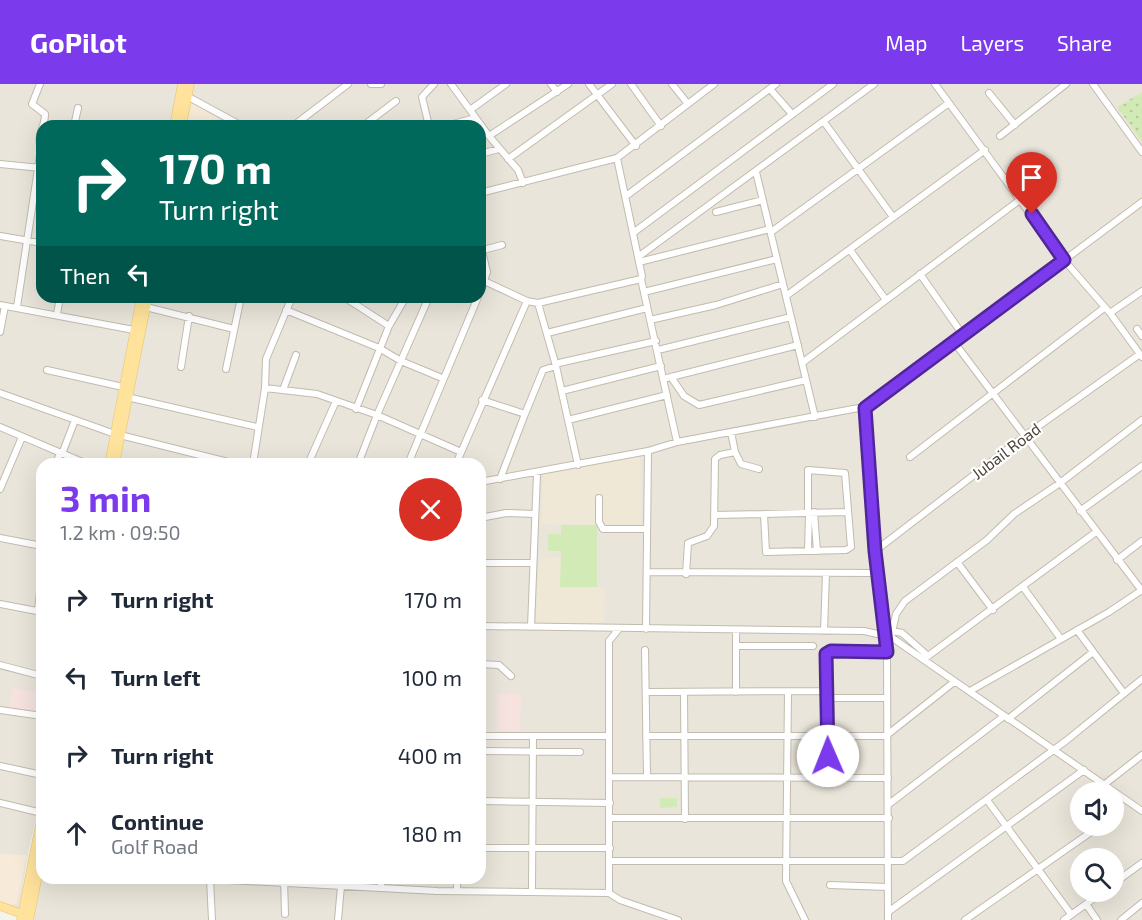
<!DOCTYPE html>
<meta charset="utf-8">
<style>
body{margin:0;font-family:"Exo 2",sans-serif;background:#f2f2f3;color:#1f2937;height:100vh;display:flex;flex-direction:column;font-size:22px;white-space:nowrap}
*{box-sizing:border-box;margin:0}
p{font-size:20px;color:#747a83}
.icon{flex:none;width:33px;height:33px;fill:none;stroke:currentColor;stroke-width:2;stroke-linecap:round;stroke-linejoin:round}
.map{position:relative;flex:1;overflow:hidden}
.panel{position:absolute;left:36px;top:374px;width:450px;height:426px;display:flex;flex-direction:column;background:#fff;border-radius:18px;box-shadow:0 6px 24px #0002}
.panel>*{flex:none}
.banner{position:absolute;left:36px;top:36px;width:450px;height:183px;border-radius:18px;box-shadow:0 6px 24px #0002;background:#00695c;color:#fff;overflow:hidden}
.buttons{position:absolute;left:1070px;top:698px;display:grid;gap:12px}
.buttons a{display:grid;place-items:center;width:54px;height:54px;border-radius:50%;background:#fff;box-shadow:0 6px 24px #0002;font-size:30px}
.pin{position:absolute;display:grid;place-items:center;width:51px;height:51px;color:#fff;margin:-62px -26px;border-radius:50% 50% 50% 0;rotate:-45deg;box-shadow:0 0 6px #0007}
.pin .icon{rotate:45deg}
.me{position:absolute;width:66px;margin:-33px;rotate:359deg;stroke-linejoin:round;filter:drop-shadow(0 0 4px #0008)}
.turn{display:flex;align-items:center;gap:21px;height:126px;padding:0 24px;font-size:27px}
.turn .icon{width:78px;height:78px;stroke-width:2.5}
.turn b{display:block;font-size:42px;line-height:51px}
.then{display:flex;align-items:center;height:57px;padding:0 24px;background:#0003;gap:12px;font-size:22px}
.round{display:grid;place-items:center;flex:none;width:63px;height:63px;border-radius:32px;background:#f2f2f3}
.head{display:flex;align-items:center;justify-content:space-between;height:102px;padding:0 24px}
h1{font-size:36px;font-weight:700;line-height:45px;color:#7c3aed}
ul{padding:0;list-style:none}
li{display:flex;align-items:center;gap:18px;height:78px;padding:0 24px}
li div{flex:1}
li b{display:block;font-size:22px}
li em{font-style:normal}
header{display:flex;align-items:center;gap:36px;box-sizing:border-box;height:84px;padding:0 30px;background:#7c3aed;color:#fff}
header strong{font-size:28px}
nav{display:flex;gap:33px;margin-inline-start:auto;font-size:21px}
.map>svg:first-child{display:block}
.residential{fill:#eae5da;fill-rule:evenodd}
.commercial{fill:#f7ead8}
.education{fill:#efe8d6}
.medical{fill:#f6e3e0}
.grass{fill:url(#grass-dots)}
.pitch{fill:#d2eab5}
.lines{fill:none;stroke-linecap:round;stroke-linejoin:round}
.minor-casing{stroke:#c2bbae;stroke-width:8}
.major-casing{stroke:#e6c16a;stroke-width:9}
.minor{stroke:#fff;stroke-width:6}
.major{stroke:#ffe39c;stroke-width:8}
.route-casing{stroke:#51269a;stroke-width:15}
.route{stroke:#7c3aed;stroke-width:10}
.labels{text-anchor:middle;stroke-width:4.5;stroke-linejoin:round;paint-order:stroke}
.street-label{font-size:16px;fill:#4b4439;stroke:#fff}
</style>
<header>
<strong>GoPilot</strong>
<nav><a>Map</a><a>Layers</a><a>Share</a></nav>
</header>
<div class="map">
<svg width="1142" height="836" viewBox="0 0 1142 836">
<defs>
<pattern id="grass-dots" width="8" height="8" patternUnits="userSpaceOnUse" patternTransform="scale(1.5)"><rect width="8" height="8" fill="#d2eab5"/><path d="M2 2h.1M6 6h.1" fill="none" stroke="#b6ca9c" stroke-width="1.8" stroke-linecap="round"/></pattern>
</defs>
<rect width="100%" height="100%" fill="#f6f3ec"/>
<!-- residential -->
<path class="residential" d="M 0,0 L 180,0 L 171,42 L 42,42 L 42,213 L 137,213 L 105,379 L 42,380 L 42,711 L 29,764 L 19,825 L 0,817 Z
M 192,0 L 1142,0 L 1142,8 L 1117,23 L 1142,58 L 1142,836 L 31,836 L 42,780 L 42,794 L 480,794 L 480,380 L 117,379 L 150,213 L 480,213 L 480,42 L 217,42 L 219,39 L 188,17 ZM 1080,708 L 1113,708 L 1113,741 L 1080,741 ZM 1080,774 L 1113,774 L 1113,807 L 1080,807 Z"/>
<!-- commercial -->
<path class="commercial" d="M 188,17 L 220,33 L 217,42 L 183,42 Z
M 0,770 L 27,771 L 17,819 L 10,821 L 0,817 Z"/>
<!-- education -->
<path class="education" d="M 640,370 L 641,441 L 542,440 L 543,388 Z
M 561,473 L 561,503 L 605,503 L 604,539 L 536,539 L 539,474 Z"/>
<!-- medical -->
<path class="medical" d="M 13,604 L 42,609 L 42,630 L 9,624 Z
M 498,610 L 521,610 L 520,647 L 497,647 Z"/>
<!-- grass -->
<path class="grass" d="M 1142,8 L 1142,58 L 1117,23 Z"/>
<!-- pitch -->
<path class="pitch" d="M 561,441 L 597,441 L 597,503 L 560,503 L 561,467 L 548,467 L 548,450 L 561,450 Z
M 660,714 L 677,714 L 677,723 L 660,724 Z"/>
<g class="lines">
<!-- minor casing -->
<g class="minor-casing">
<path id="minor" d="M 371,0 L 381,0
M 451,0 L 489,52 L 518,86 L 523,99
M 551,0 L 557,8
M 589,0 L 636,62
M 631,0 L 661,42
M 672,0 L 688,20
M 935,0 L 949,19
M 1093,0 L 1142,68
M 770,5 L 792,30
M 989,9 L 1015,41
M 185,11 L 242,42
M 470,26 L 506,0
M 824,38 L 893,133
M 74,42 L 78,24
M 293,42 L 348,0
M 363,42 L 396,17
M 429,42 L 422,13 L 434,0
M 446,42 L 475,34
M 489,52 L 568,0
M 1000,52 L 1066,0
M 480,70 L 499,65
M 617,74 L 642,192 L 641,195 L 677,358
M 508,75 L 612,0
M 0,80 L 41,84
M 756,88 L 815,333
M 480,109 L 617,74 L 714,0
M 626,112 L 776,0
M 716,128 L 763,116
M 771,148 L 949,19 L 1064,176 L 1110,229 L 1142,273
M 633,149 L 833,0
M 0,152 L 42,159
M 480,159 L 487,188 L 480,208
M 483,166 L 502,161
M 850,166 L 886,216
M 638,173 L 874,0
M 639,178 L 770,145
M 920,190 L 963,251
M 480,195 L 527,217 L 538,219 L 641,195
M 644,208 L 777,175
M 786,212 L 985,66
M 344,213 L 389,242 L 356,325
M 538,219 L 556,282 L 578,381
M 0,221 L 134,246
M 17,223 L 41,65 C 36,49 45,45 45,30 L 32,20 L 40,0
M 146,223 L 234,245
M 286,226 L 379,264 L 401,277 L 442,294
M 1110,229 L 1142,207
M 57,230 L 60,213
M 650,236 L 716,221 L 783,200
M 389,242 L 406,213
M 1137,245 L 1142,252
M 0,248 L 5,222
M 547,249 L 647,224
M 954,258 L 1142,507
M 658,266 L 791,233
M 559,279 L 656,257
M 802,279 L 1021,115
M 181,283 L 189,232
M 226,285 L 241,213
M 47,286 L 123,303
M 671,293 L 684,312 L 699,321 L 806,296
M 667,294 L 798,261
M 265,304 L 317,310 L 377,331 L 461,368
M 283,306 L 296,271
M 562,307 L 661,282
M 0,309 L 115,350
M 127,313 L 257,343
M 482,316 L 525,330 L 543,286 L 556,282
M 865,324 L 875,467 L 887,569 L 888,836
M 568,336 L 667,311
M 0,343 L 87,380
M 120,351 L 236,380
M 735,368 L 741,380 L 759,385
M 62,370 L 75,336
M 910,373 L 1104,224
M 56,380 L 60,369
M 253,380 L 265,304 L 266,275 L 292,213
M 308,380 L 336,317
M 358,380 L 377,331 L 429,213
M 408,380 L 478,213
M 456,380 L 527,217
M 500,395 L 525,330
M 480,398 L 648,367 L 677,358 L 869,322 L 1142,118
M 0,405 L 22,353
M 599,414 L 599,438 L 603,445 L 647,445
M 1080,427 L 1142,382
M 814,428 L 817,467
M 764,430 L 766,468 L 846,466 L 851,463 L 845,389 L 808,386 L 808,428
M 714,431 L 848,428
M 480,434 L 506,429 L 535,430
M 0,454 L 42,462
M 808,467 L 809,428
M 875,467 L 1026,351 L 1140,270
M 1117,476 L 1142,457
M 957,478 L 993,526
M 480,479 L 533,479
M 648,488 L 878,489
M 686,490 L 688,459 L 707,452 L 714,442 L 715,375 L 720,371 L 735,368 L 731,348
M 1023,503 L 1061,555
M 0,520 L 42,528
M 38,527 L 40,507
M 480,542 L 864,547 L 891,553 L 1142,727
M 531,543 L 537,389
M 646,545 L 648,367
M 1077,546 L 1123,608
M 824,547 L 826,489
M 893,547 L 902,549 L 928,572
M 891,553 L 896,530 L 905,517 L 987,456 L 1014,430 L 1060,399 L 1142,336
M 736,562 L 813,562
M 645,566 L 647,693
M 924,575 L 1096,448
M 480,580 L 499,581 L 511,592
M 0,581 L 42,592
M 970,607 L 1109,528 L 1142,506
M 646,608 L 827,607
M 684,608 L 685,735
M 736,608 L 736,546
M 788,608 L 786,797 L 805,836
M 827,614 L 887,614
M 0,626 L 42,632
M 1008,635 L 1093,568
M 887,651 L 954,598
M 480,652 L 609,652 L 609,557 L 618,546
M 609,652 L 609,809
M 646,652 L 887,652
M 480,667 L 580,668
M 0,682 L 42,691
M 610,693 L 888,694
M 828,693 L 826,570 L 831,567 L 887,569
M 1105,700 L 1142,671
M 987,716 L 1071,830
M 480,717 L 610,719
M 0,719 L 42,729
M 889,720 L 1004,632
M 610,734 L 889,734
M 480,764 L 610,764
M 610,777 L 903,777 L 1067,656 L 1142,595
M 191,794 L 437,807 L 609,809
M 284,794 L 285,830
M 381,794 L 381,804
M 457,794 L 457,806
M 210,795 L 212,836
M 1113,800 L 1142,779
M 830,801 L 888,803
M 532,807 L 533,652
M 609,809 L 620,816 L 678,836
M 1086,820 L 1097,836
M 888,828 L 1084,686
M 338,836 L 341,802
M 965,836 L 1101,741
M 1064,836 L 1104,807
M 1121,836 L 1142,819"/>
</g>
<!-- major casing -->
<g class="major-casing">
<path id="major" d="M 174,42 L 182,0
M 182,42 L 190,0
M 109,380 L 141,213
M 115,380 L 148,213
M 0,822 L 25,831
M 21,836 L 42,730
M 29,836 L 42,771"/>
</g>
<!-- minor -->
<use href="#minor" class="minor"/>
<!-- major -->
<use href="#major" class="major"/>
</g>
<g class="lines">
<!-- route casing -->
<g class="route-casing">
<path id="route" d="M 828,672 L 826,570 L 831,567 L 887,568 L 875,467 L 865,324 L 1064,176 L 1032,130"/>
</g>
<!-- route -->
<use href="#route" class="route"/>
</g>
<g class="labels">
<!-- street labels -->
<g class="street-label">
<text transform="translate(1006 367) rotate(-37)" y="6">Jubail Road</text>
</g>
</g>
</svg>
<div class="buttons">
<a><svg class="icon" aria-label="sound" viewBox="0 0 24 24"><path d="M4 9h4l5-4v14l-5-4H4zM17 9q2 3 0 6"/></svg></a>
<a><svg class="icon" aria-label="search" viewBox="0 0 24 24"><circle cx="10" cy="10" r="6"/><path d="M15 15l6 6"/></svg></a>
</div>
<div class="pin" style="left:1032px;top:130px;background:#d93025"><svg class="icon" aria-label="arrive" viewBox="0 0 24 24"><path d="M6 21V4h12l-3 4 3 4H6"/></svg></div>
<svg class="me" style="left:828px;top:672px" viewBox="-20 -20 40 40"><circle r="19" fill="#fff"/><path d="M0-13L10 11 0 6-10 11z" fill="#7c3aed"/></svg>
<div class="banner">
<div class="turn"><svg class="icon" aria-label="right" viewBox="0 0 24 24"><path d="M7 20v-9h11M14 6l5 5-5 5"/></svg><div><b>170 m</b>Turn right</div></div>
<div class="then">Then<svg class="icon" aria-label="left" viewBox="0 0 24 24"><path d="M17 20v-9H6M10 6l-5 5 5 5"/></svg></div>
</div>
<section class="panel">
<div class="head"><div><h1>3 min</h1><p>1.2 km · 09:50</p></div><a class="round" style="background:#d93025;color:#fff"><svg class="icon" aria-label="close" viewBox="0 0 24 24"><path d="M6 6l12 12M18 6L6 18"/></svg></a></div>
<ul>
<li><svg class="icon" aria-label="right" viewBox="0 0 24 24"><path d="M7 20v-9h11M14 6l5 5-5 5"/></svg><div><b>Turn right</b></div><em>170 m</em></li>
<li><svg class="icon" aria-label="left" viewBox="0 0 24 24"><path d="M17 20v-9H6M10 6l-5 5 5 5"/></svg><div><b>Turn left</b></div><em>100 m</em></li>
<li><svg class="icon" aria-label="right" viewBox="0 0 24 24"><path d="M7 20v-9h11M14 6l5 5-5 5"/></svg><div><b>Turn right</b></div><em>400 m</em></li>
<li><svg class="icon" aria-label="ahead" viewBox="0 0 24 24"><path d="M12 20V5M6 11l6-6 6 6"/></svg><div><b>Continue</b><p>Golf Road</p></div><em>180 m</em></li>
</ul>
</section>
</div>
